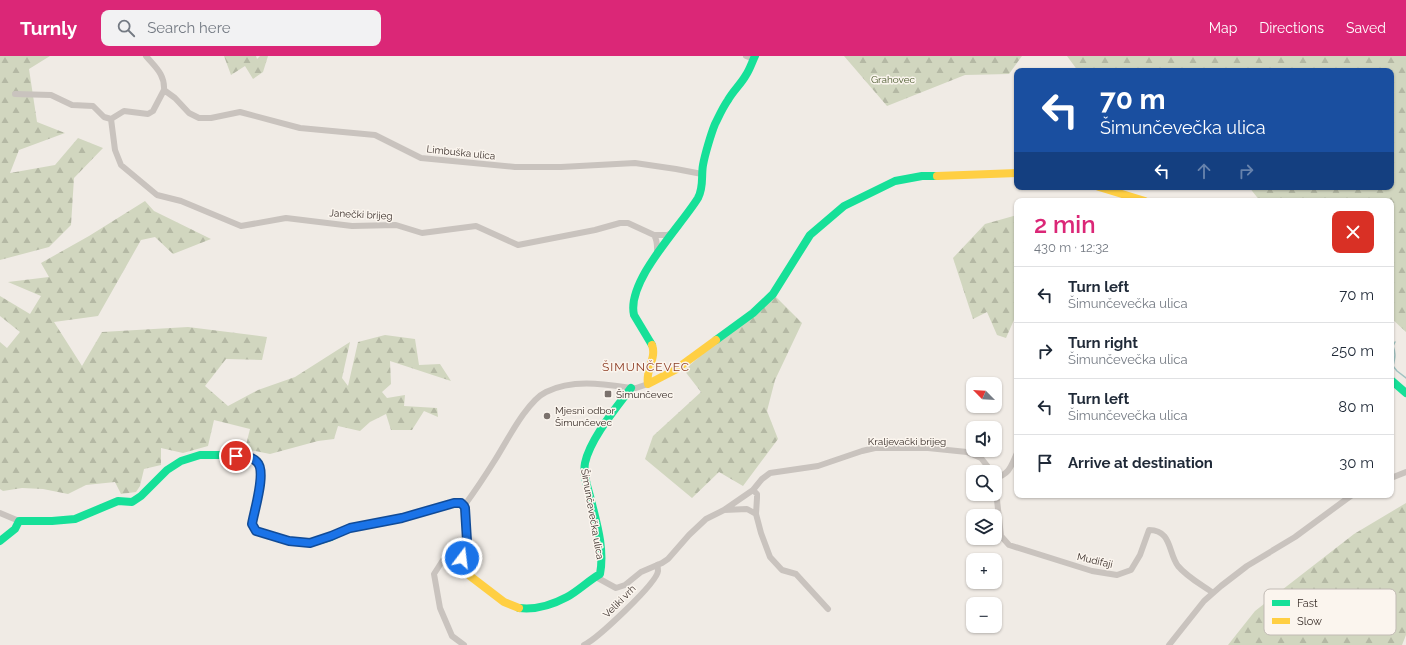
<!DOCTYPE html>
<meta charset="utf-8">
<style>
body{margin:0;font-family:Raleway,sans-serif;background:#f2f2f3;color:#1f2937;height:100vh;display:flex;flex-direction:column;font-size:15px;white-space:nowrap}
*{box-sizing:border-box;margin:0}
p{font-size:13px;color:#747a83}
.icon{flex:none;width:22px;height:22px;fill:none;stroke:currentColor;stroke-width:2;stroke-linecap:round;stroke-linejoin:round}
.map{position:relative;flex:1;overflow:hidden}
.panel{position:absolute;left:1014px;top:142px;width:380px;height:300px;display:flex;flex-direction:column;background:#fff;border-radius:8px;box-shadow:0 1px 3px #0004}
.panel>*{flex:none}
.hud{position:absolute;left:1014px;top:12px;width:380px;height:122px;border-radius:8px;box-shadow:0 1px 3px #0004;background:#1a4fa0;color:#fff;overflow:hidden}
.needle{width:26px;rotate:294deg}
.fabs{position:absolute;left:966px;top:321px;display:grid;gap:8px}
.fabs a{display:grid;place-items:center;width:36px;height:36px;border-radius:8px;background:#fff;box-shadow:0 1px 3px #0004;font-size:20px}
.pin{position:absolute;display:grid;place-items:center;width:34px;height:34px;color:#fff;margin:-17px;border:2px solid #fff;border-radius:50%;box-shadow:0 1px 4px #0007}
.me{position:absolute;width:44px;margin:-22px;rotate:15deg;stroke-linejoin:round;filter:drop-shadow(0 0 3px #0008)}
.turn{display:flex;align-items:center;gap:14px;height:84px;padding:0 20px;font-size:18px}
.turn .icon{width:52px;height:52px;stroke-width:2.5}
.turn b{display:block;font-size:28px;line-height:34px}
.lanes{display:flex;align-items:center;height:38px;padding:0 20px;background:#0003;justify-content:center;gap:20px;direction:ltr}
.lanes .off{opacity:.35}
.round{display:grid;place-items:center;flex:none;width:42px;height:42px;border-radius:8px;background:#f2f2f3}
.head{display:flex;align-items:center;justify-content:space-between;height:68px;padding:0 20px}
h1{font-size:24px;font-weight:600;line-height:30px;color:#db2777}
ul{padding:0;list-style:none}
li{display:flex;align-items:center;gap:12px;height:56px;padding:0 20px;border-top:1px solid #e0e1e3}
li div{flex:1}
li b{display:block;font-size:15px}
li em{font-style:normal}
header{display:flex;align-items:center;gap:24px;box-sizing:border-box;height:56px;padding:0 20px;background:#db2777;color:#fff}
header strong{font-size:19px}
nav{display:flex;gap:22px;margin-inline-start:auto;font-size:14px}
.search{width:280px;height:36px;background:#f2f2f3;display:flex;align-items:center;gap:10px;box-sizing:border-box;padding:0 14px;border-radius:8px;color:#747a83;font-size:15px}
.map>svg:first-child{display:block}
.forest{fill:url(#forest-firs)}
.lines{fill:none;stroke-linecap:round;stroke-linejoin:round}
.stream{stroke:#a1c2c1;stroke-width:1.5}
.street{stroke:#c9c3be;stroke-width:6}
.fast{stroke:#16e098;stroke-width:8}
.slow{stroke:#ffcf43;stroke-width:8}
.route-casing{stroke:#114b97;stroke-width:10}
.route{stroke:#1a73e8;stroke-width:7}
.poi-dot{fill:#7a716c;stroke:#fbf5ee;stroke-width:1.5}
.labels{text-anchor:middle;stroke-width:3;stroke-linejoin:round;paint-order:stroke}
.park-label{font-size:10px;fill:#4a5a2e;stroke:#fbf5ee}
.street-label{font-size:10px;fill:#3b302b;stroke:#fbf5ee}
.poi-label{font-size:10px;fill:#3b302b;stroke:#fbf5ee;text-anchor:start}
.quarter-label{font-size:12px;letter-spacing:1px;fill:#8c3b22;stroke:#fbf5ee}
.key{fill:#fbf5ee;stroke:#c1bab4;stroke-width:1}
.key-label{font-size:11px;fill:#3b302b}
</style>
<header>
<strong>Turnly</strong>
<div class="search"><svg class="icon" aria-label="search" viewBox="0 0 24 24"><circle cx="10" cy="10" r="6"/><path d="M15 15l6 6"/></svg>Search here</div>
<nav><a>Map</a><a>Directions</a><a>Saved</a></nav>
</header>
<div class="map">
<svg width="1406" height="589" viewBox="0 0 1406 589">
<defs>
<pattern id="forest-firs" width="22" height="20" patternUnits="userSpaceOnUse"><rect width="22" height="20" fill="#d1d6bf"/><path d="M5 1l3.5 6h-7zM16 11l3.5 6h-7z" fill="#b4b8a4"/></pattern>
</defs>
<rect width="100%" height="100%" fill="#f0ebe5"/>
<!-- forest -->
<path class="forest" d="M 0,0 L 50,0 L 29,13 L 37,66 L 65,77 L 19,94 L 10,117 L 55,109 L 78,82 L 103,92 L 74,122 L 71,169 L 49,191 L 0,204 Z
M 224,0 L 256,0 L 257,3 L 260,0 L 268,0 L 263,16 L 253,23 L 245,10 L 231,19 Z
M 844,0 L 1022,0 L 1009,18 L 965,19 L 887,50 Z
M 1067,0 L 1406,0 L 1406,276 L 1391,262 L 1391,145 L 1260,145 L 1249,131 L 1391,131 L 1391,15 L 1078,15 Z
M 145,145 L 154,155 L 211,183 L 173,198 L 155,181 L 141,184 L 98,260 L 54,266 L 82,310 L 102,276 L 188,271 L 267,281 L 262,304 L 226,303 L 205,330 L 228,350 L 258,334 L 295,321 L 350,286 L 342,322 L 348,330 L 358,286 L 385,279 L 415,283 L 419,309 L 440,308 L 451,325 L 390,305 L 391,328 L 382,336 L 387,342 L 405,339 L 404,350 L 437,352 L 438,361 L 424,355 L 412,374 L 391,374 L 386,358 L 370,366 L 360,375 L 338,370 L 334,383 L 318,385 L 270,398 L 245,393 L 250,373 L 214,364 L 208,390 L 183,397 L 161,392 L 161,409 L 144,413 L 140,430 L 136,436 L 121,438 L 115,426 L 86,429 L 68,438 L 43,433 L 22,432 L 3,435 L 0,433 L 0,286 L 7,292 L 20,276 L 0,260 L 0,240 L 30,258 L 41,240 L 8,226 L 49,221 L 41,207 L 89,180 Z
M 1017,159 L 1017,257 L 1006,282 L 997,279 L 987,256 L 973,263 L 953,202 L 985,168 Z
M 773,238 L 802,267 L 775,324 L 767,355 L 778,383 L 743,430 L 719,416 L 692,442 L 645,403 L 653,380 L 701,336 L 684,314 Z
M 1406,447 L 1406,579 L 1402,589 L 1228,589 L 1255,555 L 1354,478 Z"/>
<g class="lines">
<!-- stream -->
<path class="stream" d="M 1395,286 L 1393,290 C 1396,297 1395,302 1393,310 L 1397,315 L 1406,322"/>
<!-- street -->
<path class="street" d="M 146,0 C 155,11 165,18 164,34
M 746,0 L 754,3
M 15,38 L 51,39 L 72,49 L 93,50 L 104,61 L 111,63
M 111,63 L 115,94 L 121,109 L 157,139 L 181,145 L 241,170 L 286,162 L 352,170 L 396,169 L 422,177 L 476,170 L 518,189 L 595,174 L 620,167 L 628,167 L 654,179 C 658,185 657,191 657,198
M 111,63 L 124,55 L 148,58 L 153,55 L 164,34 L 175,42 L 189,57 L 199,62 L 211,62 L 240,56 L 300,72 L 375,79 L 421,102 L 515,111 L 561,111 L 635,107 L 676,113 L 702,118
M 654,179 L 667,179 L 672,177
M 995,422 C 1010,418 1011,410 1017,397
M 1391,422 L 1406,416
M 995,426 L 1001,480 L 1009,489 L 1092,515 L 1117,519 L 1131,514 L 1140,499 L 1149,474 C 1172,474 1168,497 1178,510 C 1187,521 1202,529 1213,537
M 753,434 L 757,438 L 757,442 L 756,458 L 761,477 L 770,501 L 782,514 L 796,518 L 828,553
M 464,450 C 475,435 485,420 495,404 C 507,385 527,345 546,336 C 573,323 603,328 631,332 L 636,332 L 648,328
M 724,454 L 747,453 L 756,458
M 0,457 L 19,465
M 462,502 L 443,504 L 434,518 L 440,552 L 452,580 L 464,589
M 596,521 L 616,532 L 625,529 L 641,516 L 662,507 L 668,503 L 689,479 L 706,463 L 724,454 L 753,434 L 762,423 L 770,417 L 818,410 L 862,395 L 875,392 L 928,392 L 967,396 L 981,402 L 992,416
M 584,589 C 597,583 657,527 658,515 C 658,513 658,511 657,509
M 1169,589 L 1204,545 L 1221,530 L 1247,510 L 1295,481 L 1352,439"/>
<!-- fast -->
<path class="fast" d="M 716,284 L 753,257 L 773,238 L 810,179 L 844,150 L 895,125 L 922,120 L 937,120
M 652,289 L 634,259 C 626,225 681,170 698,142 C 704,131 701,120 703,109 C 705,98 711,78 715,68 C 719,60 723,51 728,44 C 733,35 741,28 746,19 C 750,13 752,6 755,0
M 1391,324 L 1406,337
M 0,485 L 15,473 L 19,465 L 52,465 L 75,463 L 118,445 L 132,446 L 141,440 L 167,414 L 181,405 L 200,399 L 223,399 L 249,401 L 257,405 L 260,410 L 261,427 L 252,468 L 256,475 L 289,485 L 311,487 L 331,481 L 349,472 L 376,467
M 519,552 C 535,554 552,549 567,541 C 578,535 588,525 600,518 C 605,492 596,465 590,440 C 587,430 583,418 585,407 C 590,383 616,352 631,332"/>
<!-- slow -->
<path class="slow" d="M 937,120 L 1017,117
M 1099,131 L 1145,145
M 652,289 C 657,302 645,314 648,328 L 675,314 L 716,284
M 376,467 L 402,462 L 455,447 L 461,447 L 465,452 L 467,485 L 462,502 L 463,508 L 470,520 L 504,546 L 519,552"/>
</g>
<g class="lines">
<!-- route casing -->
<g class="route-casing">
<path id="route" d="M 236,400 C 243,400 252,400 257,406 C 267,415 254,455 252,468 L 256,475 L 289,485 L 310,487 L 331,480 L 350,472 L 402,462 L 454,447 L 461,447 L 464,450 L 465,452 L 467,485 L 462,502"/>
</g>
<!-- route -->
<use href="#route" class="route"/>
</g>
<!-- markers -->
<g class="poi-dot">
<rect x="604" y="334" width="8" height="8" rx="2"/>
<circle cx="547" cy="360" r="4"/>
</g>
<g class="labels">
<!-- park labels -->
<g class="park-label">
<text x="893" y="27">Grahovec</text>
</g>
<!-- street labels -->
<g class="street-label">
<text transform="translate(461 96) rotate(6)" y="4">Limbuška ulica</text>
<text transform="translate(361 158) rotate(3)" y="4">Janečki brijeg</text>
<text x="907" y="389">Kraljevački brijeg</text>
<text transform="translate(593 458) rotate(80)" y="4">Šimunčevečka ulica</text>
<text transform="translate(1095 504) rotate(13)" y="4">Mudifaji</text>
<text transform="translate(619 545) rotate(-45)" y="4">Veliki vrh</text>
</g>
<!-- poi labels -->
<g class="poi-label">
<text x="616" y="342">Šimunčevec</text>
<text x="555" y="358">Mjesni odbor<tspan x="555" dy="12">Šimunčevec</tspan></text>
</g>
<!-- quarter labels -->
<g class="quarter-label">
<text x="646" y="315">ŠIMUNČEVEC</text>
</g>
</g>
<!-- legend -->
<rect x="1264" y="533" width="132" height="46" rx="6" class="key"/>
<rect x="1272" y="544" width="18" height="6" fill="#16e098"/>
<rect x="1272" y="562" width="18" height="6" fill="#ffcf43"/>
<g class="key-label">
<text x="1297" y="551">Fast</text>
<text x="1297" y="569">Slow</text>
</g>
</svg>
<div class="fabs">
<a><svg class="needle" viewBox="-14 -14 28 28"><path d="M0-13l5 13h-10z" fill="#e53935"/><path d="M0 13l5-13h-10z" fill="#747a83"/></svg></a>
<a><svg class="icon" aria-label="sound" viewBox="0 0 24 24"><path d="M4 9h4l5-4v14l-5-4H4zM17 9q2 3 0 6"/></svg></a>
<a><svg class="icon" aria-label="search" viewBox="0 0 24 24"><circle cx="10" cy="10" r="6"/><path d="M15 15l6 6"/></svg></a>
<a><svg class="icon" aria-label="layers" viewBox="0 0 24 24"><path d="M12 4l9 5-9 5-9-5zM3 14l9 5 9-5"/></svg></a>
<a>+</a>
<a>−</a>
</div>
<div class="pin" style="left:236px;top:400px;background:#d93025"><svg class="icon" aria-label="arrive" viewBox="0 0 24 24"><path d="M6 21V4h12l-3 4 3 4H6"/></svg></div>
<svg class="me" style="left:462px;top:502px" viewBox="-20 -20 40 40"><circle r="17" fill="#1a73e8" stroke="#fff" stroke-width="3"/><path d="M0-11L8 9 0 5-8 9z" fill="#fff"/></svg>
<div class="hud">
<div class="turn"><svg class="icon" aria-label="left" viewBox="0 0 24 24"><path d="M17 20v-9H6M10 6l-5 5 5 5"/></svg><div><b>70 m</b>Šimunčevečka ulica</div></div>
<div class="lanes"><svg class="icon" aria-label="left" viewBox="0 0 24 24"><path d="M17 20v-9H6M10 6l-5 5 5 5"/></svg><svg class="icon off" aria-label="ahead" viewBox="0 0 24 24"><path d="M12 20V5M6 11l6-6 6 6"/></svg><svg class="icon off" aria-label="right" viewBox="0 0 24 24"><path d="M7 20v-9h11M14 6l5 5-5 5"/></svg></div>
</div>
<section class="panel">
<div class="head"><div><h1>2 min</h1><p>430 m · 12:32</p></div><a class="round" style="background:#d93025;color:#fff"><svg class="icon" aria-label="close" viewBox="0 0 24 24"><path d="M6 6l12 12M18 6L6 18"/></svg></a></div>
<ul>
<li><svg class="icon" aria-label="left" viewBox="0 0 24 24"><path d="M17 20v-9H6M10 6l-5 5 5 5"/></svg><div><b>Turn left</b><p>Šimunčevečka ulica</p></div><em>70 m</em></li>
<li><svg class="icon" aria-label="right" viewBox="0 0 24 24"><path d="M7 20v-9h11M14 6l5 5-5 5"/></svg><div><b>Turn right</b><p>Šimunčevečka ulica</p></div><em>250 m</em></li>
<li><svg class="icon" aria-label="left" viewBox="0 0 24 24"><path d="M17 20v-9H6M10 6l-5 5 5 5"/></svg><div><b>Turn left</b><p>Šimunčevečka ulica</p></div><em>80 m</em></li>
<li><svg class="icon" aria-label="arrive" viewBox="0 0 24 24"><path d="M6 21V4h12l-3 4 3 4H6"/></svg><div><b>Arrive at destination</b></div><em>30 m</em></li>
</ul>
</section>
</div>
